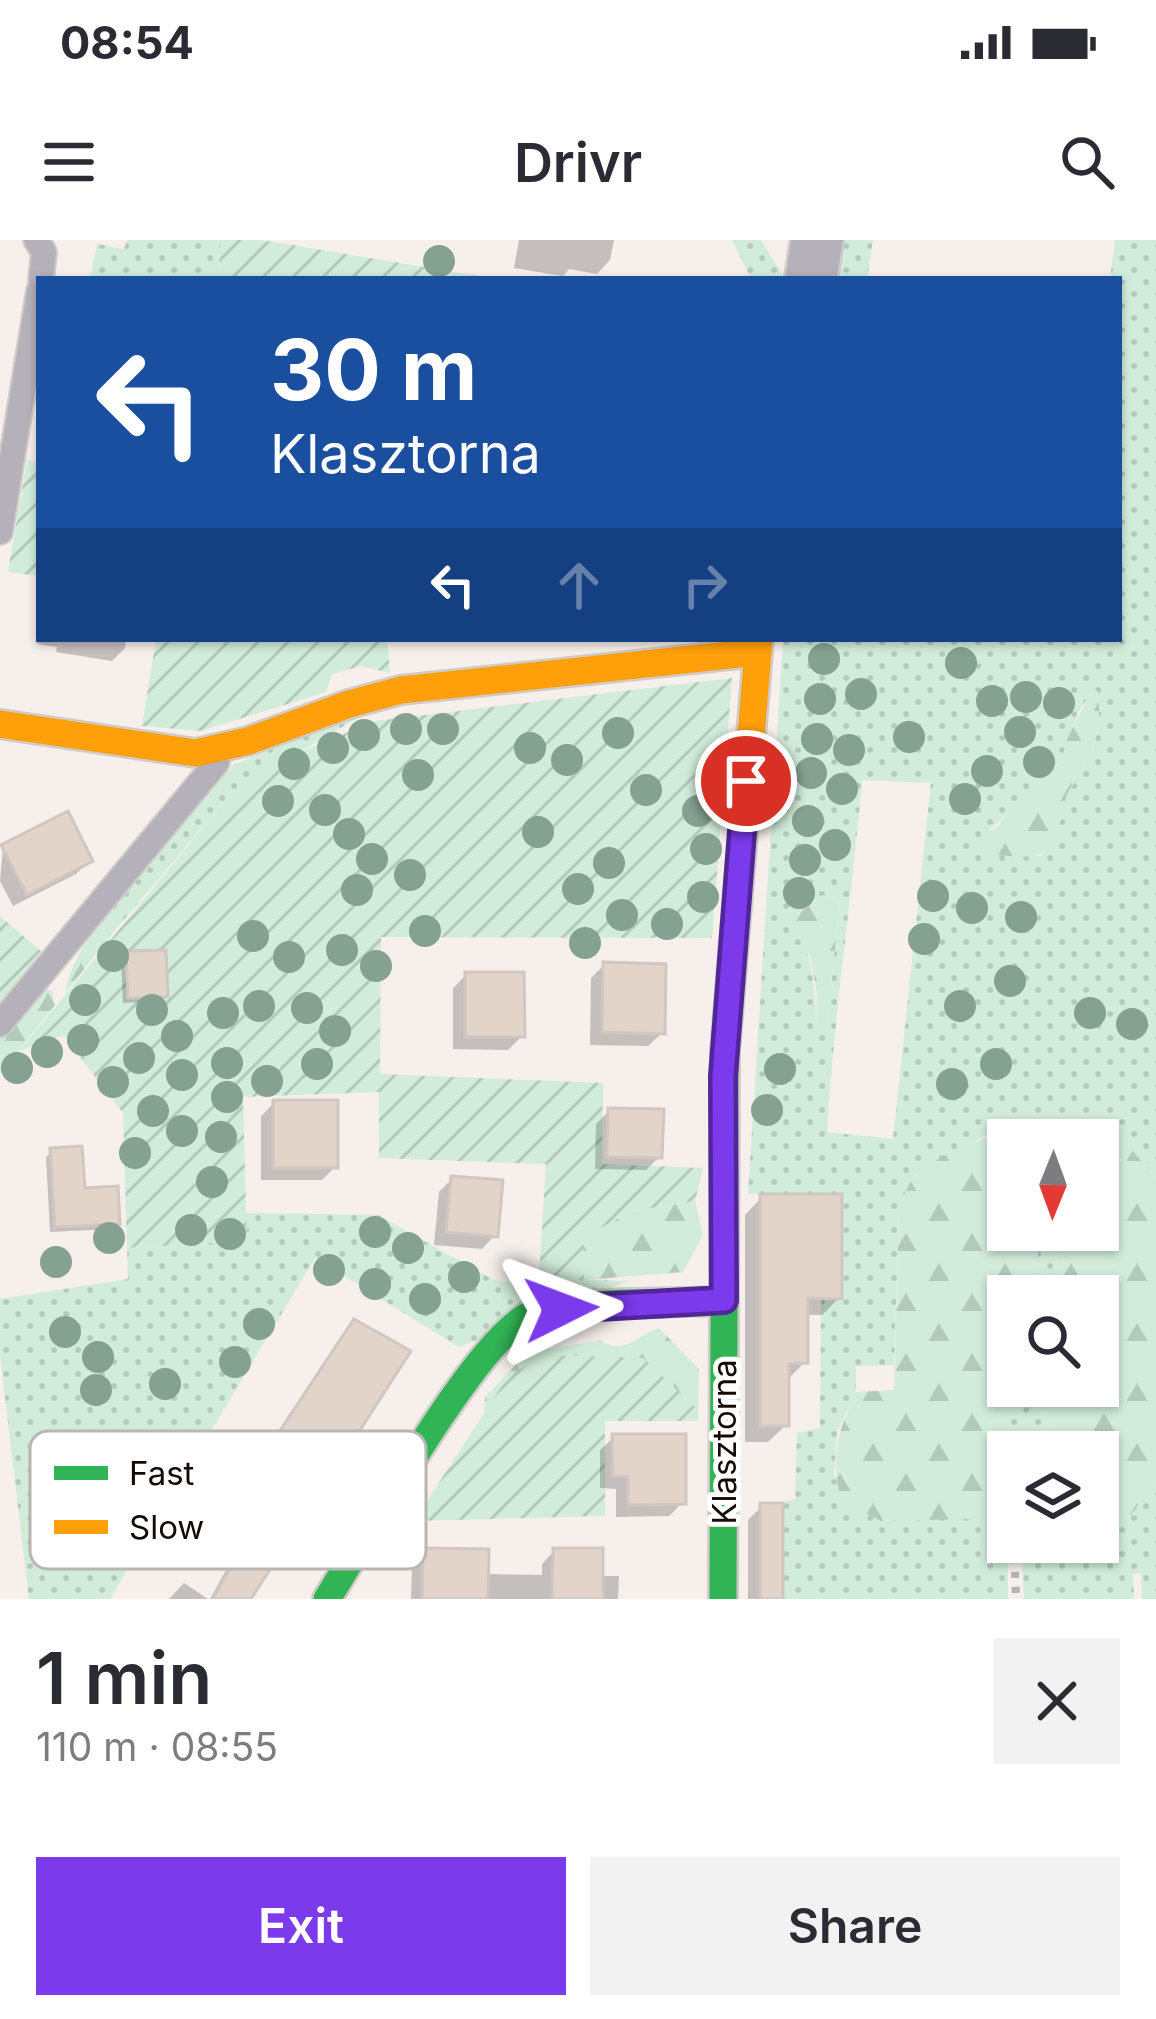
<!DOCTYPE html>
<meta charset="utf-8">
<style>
body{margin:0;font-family:Inter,sans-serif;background:#f2f2f3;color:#2b2b33;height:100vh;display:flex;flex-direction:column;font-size:45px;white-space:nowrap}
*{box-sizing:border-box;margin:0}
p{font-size:39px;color:#7c7c81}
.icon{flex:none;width:66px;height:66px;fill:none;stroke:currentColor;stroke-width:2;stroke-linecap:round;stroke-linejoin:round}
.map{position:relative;height:1359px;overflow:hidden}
.side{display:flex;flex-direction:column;background:#fff;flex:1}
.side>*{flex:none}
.guide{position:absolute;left:36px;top:36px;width:1086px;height:366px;border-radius:0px;box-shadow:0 3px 9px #0004;background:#1a4fa0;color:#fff;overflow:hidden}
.needle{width:78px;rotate:181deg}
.controls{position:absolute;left:987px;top:879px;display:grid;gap:24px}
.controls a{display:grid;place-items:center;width:132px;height:132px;border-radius:0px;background:#fff;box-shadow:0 3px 9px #0004;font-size:60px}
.pin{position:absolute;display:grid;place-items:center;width:102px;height:102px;color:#fff;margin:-51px;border:6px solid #fff;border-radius:50%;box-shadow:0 3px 12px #0007}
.me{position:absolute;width:132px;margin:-66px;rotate:87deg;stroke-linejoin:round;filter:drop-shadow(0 0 9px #0008)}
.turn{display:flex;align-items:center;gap:42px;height:252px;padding:0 36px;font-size:54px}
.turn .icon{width:156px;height:156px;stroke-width:2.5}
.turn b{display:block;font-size:84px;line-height:102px}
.lanes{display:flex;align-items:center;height:114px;padding:0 36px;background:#0003;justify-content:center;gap:60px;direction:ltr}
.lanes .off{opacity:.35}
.round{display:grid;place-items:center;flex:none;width:126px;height:126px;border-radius:0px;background:#f2f2f3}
.headline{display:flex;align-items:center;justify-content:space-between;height:204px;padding:0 36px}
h1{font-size:72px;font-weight:600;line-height:90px}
.action{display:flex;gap:24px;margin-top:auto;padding:24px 36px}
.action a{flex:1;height:138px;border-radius:0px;background:#7c3aed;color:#fff;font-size:48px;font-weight:600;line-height:138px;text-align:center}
.action a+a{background:#f2f2f3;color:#2b2b33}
.status{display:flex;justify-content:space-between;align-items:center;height:84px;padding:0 60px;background:#fff;direction:ltr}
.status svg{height:33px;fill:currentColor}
header{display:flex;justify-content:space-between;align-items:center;height:156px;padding:0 36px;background:#fff;font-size:54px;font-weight:600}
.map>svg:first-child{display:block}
.grass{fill:url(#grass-dots);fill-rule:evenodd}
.forest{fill:url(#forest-firs)}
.garden{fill:url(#garden-furrows)}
.shadow{fill:#0003}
.building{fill:#e3d4c9;stroke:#d1c7c2;stroke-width:3}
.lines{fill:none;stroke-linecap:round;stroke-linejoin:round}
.lane-casing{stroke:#d1cbc7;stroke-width:28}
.street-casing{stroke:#d1cbc7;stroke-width:56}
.fast-casing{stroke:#d1cbc7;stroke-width:32}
.slow-casing{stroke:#d1cbc7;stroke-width:32}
.path{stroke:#b5b0b2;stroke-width:8;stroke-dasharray:6 9;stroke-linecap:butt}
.lane{stroke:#b5b1ba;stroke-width:24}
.street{stroke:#b5b1ba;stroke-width:51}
.fast{stroke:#30b455;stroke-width:27}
.slow{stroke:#ff9f0a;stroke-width:27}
.tree{fill:#84a191}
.route-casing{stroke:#51269a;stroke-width:30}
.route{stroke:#7c3aed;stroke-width:21}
.labels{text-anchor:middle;stroke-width:10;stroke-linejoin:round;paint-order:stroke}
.street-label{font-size:33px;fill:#140a04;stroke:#fff}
.key{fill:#fff;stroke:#b8b6b4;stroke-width:3}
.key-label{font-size:33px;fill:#140a04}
</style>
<div class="status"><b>08:54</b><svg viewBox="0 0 49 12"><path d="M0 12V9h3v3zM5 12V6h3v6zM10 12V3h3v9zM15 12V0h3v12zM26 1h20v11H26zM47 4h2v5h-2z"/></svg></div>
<header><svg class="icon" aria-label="menu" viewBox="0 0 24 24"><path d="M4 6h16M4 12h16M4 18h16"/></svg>Drivr<svg class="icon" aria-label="search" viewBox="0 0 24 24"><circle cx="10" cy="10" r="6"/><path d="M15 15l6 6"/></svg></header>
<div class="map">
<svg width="1156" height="1359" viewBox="0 0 1156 1359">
<defs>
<pattern id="grass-dots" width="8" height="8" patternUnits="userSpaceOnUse" patternTransform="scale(3)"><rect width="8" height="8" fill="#d2ecdb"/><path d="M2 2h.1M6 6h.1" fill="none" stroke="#b3c9ba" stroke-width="1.8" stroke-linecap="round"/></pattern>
<pattern id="forest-firs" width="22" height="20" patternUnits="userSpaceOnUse" patternTransform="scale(3)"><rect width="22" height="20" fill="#d2ecdb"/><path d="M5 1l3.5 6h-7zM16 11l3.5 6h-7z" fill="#b3c9ba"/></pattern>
<pattern id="garden-furrows" width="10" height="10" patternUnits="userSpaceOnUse" patternTransform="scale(3)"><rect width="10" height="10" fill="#d2ecdb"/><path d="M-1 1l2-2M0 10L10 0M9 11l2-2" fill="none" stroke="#b3c9ba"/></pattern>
</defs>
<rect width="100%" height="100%" fill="#f6efeb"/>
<!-- grass -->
<path class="grass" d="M 127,0 L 221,0 L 218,39 L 90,39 L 97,4 L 124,9 Z
M 732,0 L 761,0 L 785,39 L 751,39 Z
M 841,0 L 873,0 L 867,39 L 834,39 Z
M 1115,0 L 1156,0 L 1156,938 L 1124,901 L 1083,879 L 1076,900 L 1042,900 L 1016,891 L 983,897 L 915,936 L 899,972 L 894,1125 L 856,1126 L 856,1152 L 837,1192 L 834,1236 L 1006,1278 L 1008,1260 L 1008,1359 L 783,1359 L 783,1263 L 795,1259 L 797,1193 L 820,1188 L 821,1059 L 842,1058 L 842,955 L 748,954 L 783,399 L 1119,399 L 1119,39 L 1110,39 ZM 1097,450 L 1099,484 L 1092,512 L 1067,554 L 1054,597 L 1041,616 L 989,614 L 984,594 C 990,591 1060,525 1062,520 C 1072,497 1074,466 1097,450 ZM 862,540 L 931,543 L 893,899 L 827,892 C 834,774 852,658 862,540 ZM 823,655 L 840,661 L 827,784 L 816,787 C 817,746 809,713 796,675 Z
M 373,469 L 234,550 L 117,688 L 108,672 L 233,525 Z
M 246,973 L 378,975 L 494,1040 L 538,1045 L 539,1038 L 628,1041 L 459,1107 L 315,1018 L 110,1359 L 29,1359 L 0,1115 L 0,1059 L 128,1039 L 127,1008 L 246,1001 Z
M 1042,990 L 1062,990 L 1050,1056 L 1030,1056 Z
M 1016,1146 L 1041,1146 L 1043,1178 L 1062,1212 L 1011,1212 L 1009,1180 Z
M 1156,1241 L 1156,1359 L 1142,1359 L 1141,1333 L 1133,1334 L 1134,1359 L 1024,1359 L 1021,1302 L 1098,1302 L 1098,1276 L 1131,1275 Z"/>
<!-- forest -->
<path class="forest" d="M 1096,450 L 1099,454 L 1099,484 L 1092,512 L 1067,554 L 1054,608 C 1033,621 1013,616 989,614 L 984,607 L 984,593 L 996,588 L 1019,559 L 1061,523 L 1066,502 L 1089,455 Z
M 823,655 L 840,661 L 827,784 L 820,789 L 816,787 L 817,753 L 810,716 L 790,686 L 796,675 Z
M 108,672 L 117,688 L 65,753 C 71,722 89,696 108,672 Z
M 39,747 L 52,751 L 55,765 L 0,834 L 0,798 Z
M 1094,877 L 1124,901 L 1156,938 L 1156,1241 L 1131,1275 L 1098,1276 L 1098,1212 L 1062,1212 L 1043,1178 L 1041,1146 L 1098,1146 L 1098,1056 L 1050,1056 L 1062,990 L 1098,990 L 1098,900 L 1076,900 L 1083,878 Z
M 1016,891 L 1042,897 L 1042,900 L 1008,900 L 1008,990 L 1042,990 L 1030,1056 L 1008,1056 L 1008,1146 L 1016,1146 L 1009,1180 L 1011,1212 L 1008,1212 L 1005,1278 L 881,1281 L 842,1261 C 829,1220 838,1190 856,1152 L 894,1150 L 899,972 C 903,959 906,945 916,936 C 942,912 982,897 1016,891 Z
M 695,961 L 703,995 L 683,1032 L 584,1040 L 582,997 L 632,971 Z
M 659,1088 L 699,1129 L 698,1170 L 484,1176 L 485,1157 L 527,1113 L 600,1100 C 623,1117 637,1095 659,1088 Z"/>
<!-- garden -->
<path class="garden" d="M 221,0 L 262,0 L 496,39 L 218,39 Z
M 27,220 L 39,222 L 39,336 L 8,332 Z
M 156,399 L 387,399 L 390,433 L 361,426 L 332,434 L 326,452 L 201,491 L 142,486 Z
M 732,438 L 712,698 L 381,697 L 380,834 L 603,843 L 602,924 L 703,928 L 695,961 L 632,971 L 583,997 L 584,1040 L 539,1038 L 546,924 L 379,918 L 379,852 L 243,857 L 247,1001 L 127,1008 L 123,873 L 63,795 L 19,811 L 234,550 L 277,522 L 374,481 Z
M 0,676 L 43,713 L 0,767 Z
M 546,1115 L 643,1118 L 698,1170 L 698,1181 L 605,1181 L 605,1276 L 414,1281 L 509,1135 Z"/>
<!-- shadow -->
<path class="shadow" d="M 519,0 L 614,0 L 610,20 L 597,34 L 569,29 L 563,36 L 514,28 Z
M 39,391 L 39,399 L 126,399 L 125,408 L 112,421 L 56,412 L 57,407 L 37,404 Z
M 3,607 L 89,621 L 76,634 L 13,666 L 0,641 Z
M 127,714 L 165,755 L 159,761 L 123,763 L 121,720 Z
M 604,725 L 662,793 L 648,806 L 590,805 L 591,738 Z
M 466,735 L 522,796 L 508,810 L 453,809 L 453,748 Z
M 274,863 L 335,927 L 322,940 L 261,940 L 261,876 Z
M 609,871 L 659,917 L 646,930 L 595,929 L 596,884 Z
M 52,911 L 82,951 L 117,983 L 111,989 L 50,992 L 46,917 Z
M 452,939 L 495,995 L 482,1009 L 434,1005 L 439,952 Z
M 762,957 L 839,1058 L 822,1075 L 805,1075 L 805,1122 L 788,1139 L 786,1185 L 768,1202 L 745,1202 L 745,975 Z
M 354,1082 L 247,1359 L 210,1359 L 233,1317 L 206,1300 L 341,1096 Z
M 614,1197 L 682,1263 L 669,1276 L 616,1277 L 616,1249 L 600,1248 L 600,1210 Z
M 762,1266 L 780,1359 L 748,1359 L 748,1280 Z
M 424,1311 L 486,1334 L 542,1335 L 542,1324 L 554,1311 L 600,1336 L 619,1336 L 618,1359 L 411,1359 L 412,1323 Z
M 184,1343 L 208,1359 L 169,1359 Z"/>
<!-- building -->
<path class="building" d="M 68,571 L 93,621 L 27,655 L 1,605 Z
M 166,710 L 168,757 L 128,758 L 126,711 Z
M 603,722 L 666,724 L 665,794 L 602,792 Z
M 465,732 L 524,732 L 525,797 L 465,797 Z
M 273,860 L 338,860 L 338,928 L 273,928 Z
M 608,868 L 664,869 L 662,918 L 607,917 Z
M 82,906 L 85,948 L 118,946 L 120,984 L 55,987 L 50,908 Z
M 451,936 L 503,940 L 498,997 L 446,992 Z
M 760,954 L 842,954 L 842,1059 L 808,1058 L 808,1123 L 789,1124 L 789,1186 L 760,1186 Z
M 354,1079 L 411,1111 L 251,1359 L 213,1359 L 244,1303 L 217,1286 Z
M 612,1194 L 686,1194 L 686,1264 L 628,1265 L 628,1237 L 613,1236 Z
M 760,1263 L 783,1263 L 783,1359 L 760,1359 Z
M 423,1308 L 489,1309 L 488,1359 L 422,1359 Z
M 553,1308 L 603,1308 L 603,1359 L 552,1359 Z"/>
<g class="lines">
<!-- lane casing -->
<g class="lane-casing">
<path id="lane" d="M 36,0 L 44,12 L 41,39
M 0,292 L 39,51
M 0,784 L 217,522"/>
</g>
<!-- street casing -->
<g class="street-casing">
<path id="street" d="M 811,39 L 817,0"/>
</g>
<!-- fast casing -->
<g class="fast-casing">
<path id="fast" d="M 327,1359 C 364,1301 477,1097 530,1075 C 569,1060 677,1063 724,1061
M 723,1359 L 725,812"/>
</g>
<!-- slow casing -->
<g class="slow-casing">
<path id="slow" d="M 0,484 L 196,513 L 248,501 L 349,464 L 401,450 L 758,412
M 725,812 L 759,399"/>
</g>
<!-- path -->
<path class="path" d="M 1014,1302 L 1016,1359"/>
<!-- lane -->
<use href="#lane" class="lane"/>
<!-- street -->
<use href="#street" class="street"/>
<!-- fast -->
<use href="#fast" class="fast"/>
<!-- slow -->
<use href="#slow" class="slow"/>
</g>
<!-- trees -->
<g class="tree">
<circle cx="439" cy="21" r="16"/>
<circle cx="824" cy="419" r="16"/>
<circle cx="961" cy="423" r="16"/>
<circle cx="861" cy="454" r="16"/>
<circle cx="1026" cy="457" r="16"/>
<circle cx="820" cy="459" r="16"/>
<circle cx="992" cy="461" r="16"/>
<circle cx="1059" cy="463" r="16"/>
<circle cx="406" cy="489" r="16"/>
<circle cx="443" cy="489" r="16"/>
<circle cx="1020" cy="492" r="16"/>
<circle cx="618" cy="493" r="16"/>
<circle cx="364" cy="495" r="16"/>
<circle cx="909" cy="497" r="16"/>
<circle cx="817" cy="499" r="16"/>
<circle cx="333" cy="508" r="16"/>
<circle cx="530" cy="508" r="16"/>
<circle cx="849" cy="510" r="16"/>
<circle cx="567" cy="520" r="16"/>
<circle cx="1039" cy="522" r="16"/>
<circle cx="294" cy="524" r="16"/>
<circle cx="987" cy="531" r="16"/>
<circle cx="811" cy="533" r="16"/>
<circle cx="418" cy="535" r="16"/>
<circle cx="842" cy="549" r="16"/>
<circle cx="646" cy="550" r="16"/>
<circle cx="965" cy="559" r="16"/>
<circle cx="278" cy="561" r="16"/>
<circle cx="325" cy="570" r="16"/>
<circle cx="698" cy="571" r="16"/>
<circle cx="808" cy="581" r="16"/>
<circle cx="538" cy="592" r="16"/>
<circle cx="349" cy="594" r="16"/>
<circle cx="835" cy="605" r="16"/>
<circle cx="706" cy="609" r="16"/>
<circle cx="372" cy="619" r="16"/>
<circle cx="805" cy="620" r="16"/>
<circle cx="609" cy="623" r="16"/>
<circle cx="410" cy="635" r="16"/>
<circle cx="578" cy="649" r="16"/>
<circle cx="357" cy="650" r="16"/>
<circle cx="799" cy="653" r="16"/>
<circle cx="933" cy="656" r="16"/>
<circle cx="703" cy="657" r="16"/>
<circle cx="972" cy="668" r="16"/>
<circle cx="622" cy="675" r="16"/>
<circle cx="1021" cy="677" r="16"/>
<circle cx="667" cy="684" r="16"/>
<circle cx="425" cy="691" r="16"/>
<circle cx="253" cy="696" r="16"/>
<circle cx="924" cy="699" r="16"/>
<circle cx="585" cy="703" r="16"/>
<circle cx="342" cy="710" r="16"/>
<circle cx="113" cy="716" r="16"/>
<circle cx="289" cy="717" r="16"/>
<circle cx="376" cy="726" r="16"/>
<circle cx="1010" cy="741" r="16"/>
<circle cx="85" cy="760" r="16"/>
<circle cx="259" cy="766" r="16"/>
<circle cx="960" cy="766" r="16"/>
<circle cx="307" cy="768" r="16"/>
<circle cx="152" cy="770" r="16"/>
<circle cx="223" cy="773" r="16"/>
<circle cx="1090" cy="773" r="16"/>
<circle cx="1132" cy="784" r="16"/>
<circle cx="335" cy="791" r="16"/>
<circle cx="177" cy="796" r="16"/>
<circle cx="83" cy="800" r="16"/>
<circle cx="47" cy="812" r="16"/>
<circle cx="139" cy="818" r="16"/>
<circle cx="227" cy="823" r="16"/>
<circle cx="317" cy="824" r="16"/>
<circle cx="996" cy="824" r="16"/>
<circle cx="17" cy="828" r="16"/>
<circle cx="780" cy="829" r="16"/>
<circle cx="182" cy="835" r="16"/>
<circle cx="267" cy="841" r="16"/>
<circle cx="113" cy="842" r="16"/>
<circle cx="952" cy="844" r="16"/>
<circle cx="227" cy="857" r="16"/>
<circle cx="767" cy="870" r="16"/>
<circle cx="153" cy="871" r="16"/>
<circle cx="182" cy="891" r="16"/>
<circle cx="221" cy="897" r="16"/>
<circle cx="135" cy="913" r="16"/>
<circle cx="212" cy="942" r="16"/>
<circle cx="191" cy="990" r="16"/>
<circle cx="375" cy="992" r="16"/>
<circle cx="230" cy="994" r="16"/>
<circle cx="109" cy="998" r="16"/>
<circle cx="408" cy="1008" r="16"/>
<circle cx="56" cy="1022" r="16"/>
<circle cx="329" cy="1030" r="16"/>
<circle cx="464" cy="1037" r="16"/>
<circle cx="375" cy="1044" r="16"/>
<circle cx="425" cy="1059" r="16"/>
<circle cx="259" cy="1084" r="16"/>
<circle cx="65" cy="1092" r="16"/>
<circle cx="98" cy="1117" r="16"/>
<circle cx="235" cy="1122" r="16"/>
<circle cx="165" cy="1144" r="16"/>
<circle cx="96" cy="1150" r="16"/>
</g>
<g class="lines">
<!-- route casing -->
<g class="route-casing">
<path id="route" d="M 561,1069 L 724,1060 L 723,836 L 746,541"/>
</g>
<!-- route -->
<use href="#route" class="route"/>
</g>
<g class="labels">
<!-- street labels -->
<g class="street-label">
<text transform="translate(724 1202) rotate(-90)" y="12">Klasztorna</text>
</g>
</g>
<!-- legend -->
<rect x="30" y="1191" width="396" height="138" rx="18" class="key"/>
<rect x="54" y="1226" width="54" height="14" fill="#30b455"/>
<rect x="54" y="1280" width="54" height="14" fill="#ff9f0a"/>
<g class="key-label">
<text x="129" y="1245">Fast</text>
<text x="129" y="1299">Slow</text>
</g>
</svg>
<div class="controls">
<a><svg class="needle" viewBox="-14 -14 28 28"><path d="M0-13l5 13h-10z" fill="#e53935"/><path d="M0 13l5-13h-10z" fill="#7c7c81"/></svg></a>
<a><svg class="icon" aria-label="search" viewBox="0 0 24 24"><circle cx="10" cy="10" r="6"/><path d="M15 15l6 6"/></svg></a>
<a><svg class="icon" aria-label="layers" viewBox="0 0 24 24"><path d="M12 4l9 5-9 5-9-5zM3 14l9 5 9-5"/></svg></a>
</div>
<div class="pin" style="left:746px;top:541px;background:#d93025"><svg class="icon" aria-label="arrive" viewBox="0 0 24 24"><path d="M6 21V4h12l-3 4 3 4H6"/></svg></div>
<svg class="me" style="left:561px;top:1069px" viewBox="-20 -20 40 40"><path d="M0-17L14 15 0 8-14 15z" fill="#7c3aed" stroke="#fff" stroke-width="4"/></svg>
<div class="guide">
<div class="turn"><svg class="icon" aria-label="left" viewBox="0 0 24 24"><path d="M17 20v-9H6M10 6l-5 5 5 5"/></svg><div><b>30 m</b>Klasztorna</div></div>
<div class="lanes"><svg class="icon" aria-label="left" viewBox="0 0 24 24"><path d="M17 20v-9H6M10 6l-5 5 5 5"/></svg><svg class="icon off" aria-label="ahead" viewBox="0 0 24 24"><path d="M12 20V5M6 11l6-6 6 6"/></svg><svg class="icon off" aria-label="right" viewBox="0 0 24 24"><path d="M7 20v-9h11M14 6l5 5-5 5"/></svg></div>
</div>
</div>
<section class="side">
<div class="headline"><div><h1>1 min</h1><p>110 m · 08:55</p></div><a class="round"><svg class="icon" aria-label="close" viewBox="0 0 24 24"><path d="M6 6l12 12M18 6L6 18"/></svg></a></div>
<div class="action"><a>Exit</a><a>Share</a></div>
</section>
